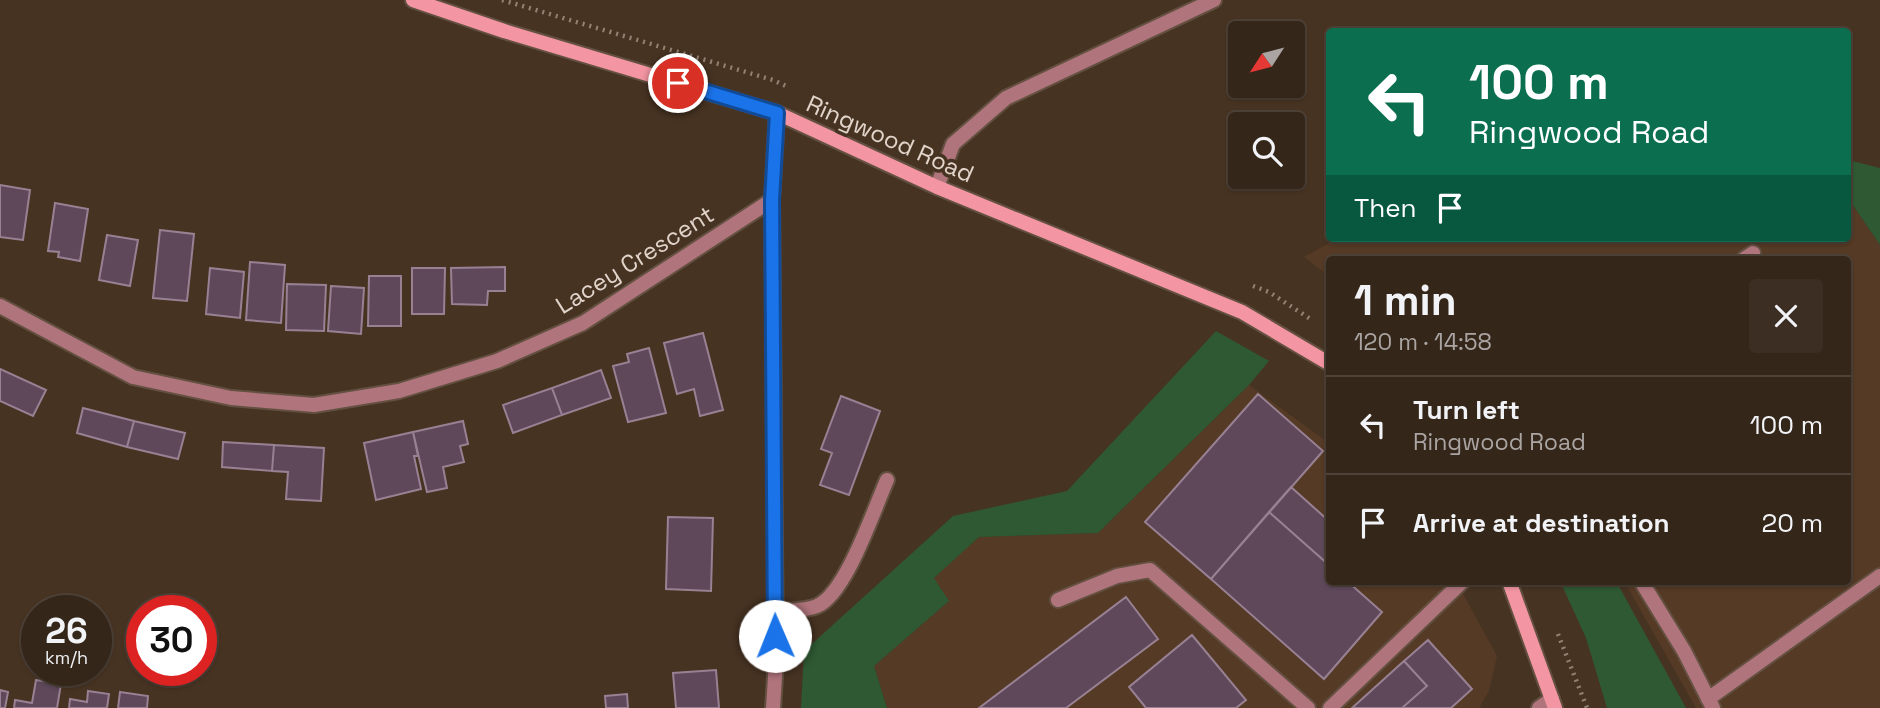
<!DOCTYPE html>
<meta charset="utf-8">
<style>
body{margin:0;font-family:"Space Grotesk",sans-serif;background:#3d2e23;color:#f1f3f6;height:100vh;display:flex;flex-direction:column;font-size:26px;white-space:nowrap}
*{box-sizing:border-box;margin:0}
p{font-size:23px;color:#aaa5a2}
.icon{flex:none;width:38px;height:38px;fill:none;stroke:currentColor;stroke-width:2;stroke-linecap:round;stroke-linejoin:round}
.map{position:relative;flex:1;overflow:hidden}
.sheet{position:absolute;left:1326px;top:256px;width:525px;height:329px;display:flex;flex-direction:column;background:#35261a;border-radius:7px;box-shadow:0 2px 5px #0004,0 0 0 2px #4f4339}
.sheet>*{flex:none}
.banner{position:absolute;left:1326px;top:28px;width:525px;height:214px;border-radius:7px;box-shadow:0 2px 5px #0004,0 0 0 2px #4f4339;background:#0b6e4f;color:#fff;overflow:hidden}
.needle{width:46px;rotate:234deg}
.fabs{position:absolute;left:1228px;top:21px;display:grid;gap:14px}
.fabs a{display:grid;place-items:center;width:77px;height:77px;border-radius:7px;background:#35261a;box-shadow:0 2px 5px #0004,0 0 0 2px #4f4339;font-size:35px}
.speed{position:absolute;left:21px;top:595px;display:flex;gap:14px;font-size:35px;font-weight:700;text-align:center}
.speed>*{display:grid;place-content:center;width:91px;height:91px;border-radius:50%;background:#35261a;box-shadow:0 2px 5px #0004,0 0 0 2px #4f4339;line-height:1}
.speed small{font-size:18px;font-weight:400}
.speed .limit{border:10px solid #d22;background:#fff;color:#111}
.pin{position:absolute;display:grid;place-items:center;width:60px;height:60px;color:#fff;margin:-30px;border:4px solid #fff;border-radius:50%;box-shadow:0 2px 7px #0007}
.me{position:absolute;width:77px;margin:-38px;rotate:359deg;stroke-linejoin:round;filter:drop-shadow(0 0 5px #0008)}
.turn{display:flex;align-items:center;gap:24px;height:147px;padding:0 28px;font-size:32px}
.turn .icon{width:91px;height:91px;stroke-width:2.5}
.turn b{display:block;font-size:49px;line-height:60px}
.then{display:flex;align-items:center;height:66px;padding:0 28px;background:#0003;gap:14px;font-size:26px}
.round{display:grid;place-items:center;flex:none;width:74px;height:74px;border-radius:7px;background:#3d2e23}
.summary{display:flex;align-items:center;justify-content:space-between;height:119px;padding:0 28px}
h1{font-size:42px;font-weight:700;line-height:52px}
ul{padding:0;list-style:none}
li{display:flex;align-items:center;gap:21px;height:98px;padding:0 28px;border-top:2px solid #4f4339}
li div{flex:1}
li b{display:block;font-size:26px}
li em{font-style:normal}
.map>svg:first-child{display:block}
.built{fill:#553a25}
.green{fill:#2e5932}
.building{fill:#5e485a;stroke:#998194;stroke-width:2}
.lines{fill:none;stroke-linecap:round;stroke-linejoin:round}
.lane-casing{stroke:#635040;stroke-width:18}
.street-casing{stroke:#635040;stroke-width:18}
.secondary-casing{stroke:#635040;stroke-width:18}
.path{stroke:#928274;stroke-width:4.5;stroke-dasharray:2 5;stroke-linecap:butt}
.lane{stroke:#b0747c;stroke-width:14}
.street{stroke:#b0747c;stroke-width:14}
.secondary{stroke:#f395a2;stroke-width:14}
.route-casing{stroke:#114b97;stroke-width:18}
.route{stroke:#1a73e8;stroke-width:12}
.labels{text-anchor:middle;stroke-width:7;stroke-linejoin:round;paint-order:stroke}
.street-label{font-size:24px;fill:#e1d4ca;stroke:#473322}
</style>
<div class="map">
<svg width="1880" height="708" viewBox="0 0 1880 708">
<rect width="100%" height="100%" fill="#473322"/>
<!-- built -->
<path class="built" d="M 1848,198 L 1880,245 L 1880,708 L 1696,708 L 1624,581 L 1848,581 L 1848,259 L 1330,259 L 1330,277 L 1304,257 L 1338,238 L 1848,238 Z
M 1249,385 L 1330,444 L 1330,581 L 1456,581 L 1497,656 L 1489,691 L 1479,708 L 887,708 L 874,666 L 949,601 L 933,578 L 979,537 L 1098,533 Z"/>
<!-- green -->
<path class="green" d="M 1848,160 L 1880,168 L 1880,245 L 1848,198 Z
M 1216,331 L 1269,361 L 1249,385 L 1098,533 L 979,537 L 934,578 L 949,601 L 874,666 L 887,708 L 801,708 L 804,651 L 953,516 L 1067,491 Z
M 1560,581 L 1616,581 L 1686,708 L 1607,708 L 1586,638 Z"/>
<!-- building -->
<path class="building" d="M 0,185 L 30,190 L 23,240 L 0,237 Z
M 55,203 L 88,209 L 80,261 L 58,257 L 59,252 L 48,251 Z
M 160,230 L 194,234 L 187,301 L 153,298 Z
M 107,235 L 138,240 L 130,286 L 99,280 Z
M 250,262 L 285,265 L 281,323 L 246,320 Z
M 505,267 L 505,291 L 488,291 L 487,305 L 452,304 L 451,268 Z
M 210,268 L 244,272 L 240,318 L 206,314 Z
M 412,268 L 445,268 L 444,314 L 412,314 Z
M 369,276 L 401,276 L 401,326 L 368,326 Z
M 287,284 L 326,285 L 324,331 L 286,330 Z
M 331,286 L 364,288 L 361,334 L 328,331 Z
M 703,333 L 723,410 L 700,416 L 694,389 L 677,394 L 664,343 Z
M 649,348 L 666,413 L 628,422 L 613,366 L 629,362 L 627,354 Z
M 0,369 L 46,390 L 33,416 L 0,401 Z
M 601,370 L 611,398 L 562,415 L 552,388 Z
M 552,388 L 562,415 L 513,433 L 503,405 Z
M 1258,394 L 1323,451 L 1211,579 L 1145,522 Z
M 841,396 L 880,411 L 849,495 L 820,485 L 832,453 L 821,449 Z
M 83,408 L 134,421 L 127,447 L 77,433 Z
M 134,421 L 185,433 L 178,459 L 127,447 Z
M 463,421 L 468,444 L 460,446 L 464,462 L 443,467 L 447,488 L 427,492 L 413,432 Z
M 413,432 L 418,456 L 414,456 L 421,489 L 376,500 L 364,443 Z
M 223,442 L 274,445 L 272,471 L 222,467 Z
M 274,445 L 324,448 L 321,501 L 286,499 L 288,472 L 272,471 Z
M 1291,487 L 1330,522 L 1330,566 L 1269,512 Z
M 1269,512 L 1330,566 L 1330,581 L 1347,581 L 1382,612 L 1324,679 L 1211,579 Z
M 668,517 L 713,518 L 711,591 L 666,589 Z
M 1126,597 L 1158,639 L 1066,708 L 979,708 Z
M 1192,635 L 1246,700 L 1236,708 L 1146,708 L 1129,687 Z
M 1428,640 L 1472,689 L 1451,708 L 1402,708 L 1427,686 L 1404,661 Z
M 1404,661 L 1427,686 L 1402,708 L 1352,708 Z
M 716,670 L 719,708 L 676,708 L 673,673 Z
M 36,680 L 61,684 L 57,708 L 14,708 L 15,700 L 32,703 Z
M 0,690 L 8,692 L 5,708 L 0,708 Z
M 88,691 L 109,694 L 107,708 L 69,708 L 70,699 L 87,702 Z
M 120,692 L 148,696 L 147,708 L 118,708 Z
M 627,694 L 628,708 L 606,708 L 605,696 Z"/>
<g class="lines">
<!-- lane casing -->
<g class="lane-casing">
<path id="lane" d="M 1744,259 L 1753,253
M 1641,581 L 1684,651 L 1713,708
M 1058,600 L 1117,576 L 1150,570 L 1308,708
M 774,612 C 787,610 806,611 817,606 C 846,594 874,509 887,480
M 1708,699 L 1880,576
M 1330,708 L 1463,581"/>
</g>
<!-- street casing -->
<g class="street-casing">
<path id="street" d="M 937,187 L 953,144 L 1006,98 L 1214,0
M 0,306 L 133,377 L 231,398 L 314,405 L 399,391 L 497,361 L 583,323 L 772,200
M 773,708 L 776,661 L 772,200 L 777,113
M 1539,708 L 1552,699"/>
</g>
<!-- secondary casing -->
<g class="secondary-casing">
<path id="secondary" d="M 413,0 L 504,31 L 777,113 L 937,187 L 1242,312 L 1330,364
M 1509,581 L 1555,708"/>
</g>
<!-- path -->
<path class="path" d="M 502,0 L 773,80 L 786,86
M 1253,286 L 1269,292 L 1312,320
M 1558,634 L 1587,708"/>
<!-- lane -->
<use href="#lane" class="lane"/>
<!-- street -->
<use href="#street" class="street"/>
<!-- secondary -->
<use href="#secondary" class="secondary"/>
</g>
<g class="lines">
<!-- route casing -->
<g class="route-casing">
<path id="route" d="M 678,83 L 777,113 L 772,200 L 775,636"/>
</g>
<!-- route -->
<use href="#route" class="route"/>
</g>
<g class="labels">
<!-- street labels -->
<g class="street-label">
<text transform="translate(890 139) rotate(24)" y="8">Ringwood Road</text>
<text transform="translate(635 260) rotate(-32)" y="8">Lacey Crescent</text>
</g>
</g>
</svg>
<div class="fabs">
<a><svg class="needle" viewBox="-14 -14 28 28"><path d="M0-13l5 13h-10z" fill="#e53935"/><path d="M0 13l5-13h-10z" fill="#aaa5a2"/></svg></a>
<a><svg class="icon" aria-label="search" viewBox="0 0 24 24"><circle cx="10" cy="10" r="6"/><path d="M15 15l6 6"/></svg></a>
</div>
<div class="speed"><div>26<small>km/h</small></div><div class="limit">30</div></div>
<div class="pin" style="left:678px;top:83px;background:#d93025"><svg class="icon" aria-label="arrive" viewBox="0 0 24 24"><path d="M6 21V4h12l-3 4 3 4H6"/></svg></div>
<svg class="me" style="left:775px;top:636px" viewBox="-20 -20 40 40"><circle r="19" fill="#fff"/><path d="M0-13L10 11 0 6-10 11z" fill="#1a73e8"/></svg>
<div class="banner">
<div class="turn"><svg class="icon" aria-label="left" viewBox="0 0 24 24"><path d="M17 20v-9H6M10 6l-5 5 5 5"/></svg><div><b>100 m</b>Ringwood Road</div></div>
<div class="then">Then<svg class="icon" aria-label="arrive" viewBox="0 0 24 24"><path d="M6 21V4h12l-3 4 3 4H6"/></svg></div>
</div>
<section class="sheet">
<div class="summary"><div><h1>1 min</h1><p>120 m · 14:58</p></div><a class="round"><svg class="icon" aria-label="close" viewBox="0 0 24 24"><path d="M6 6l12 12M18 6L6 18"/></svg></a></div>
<ul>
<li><svg class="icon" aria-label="left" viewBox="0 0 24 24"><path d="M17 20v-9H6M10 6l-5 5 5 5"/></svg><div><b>Turn left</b><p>Ringwood Road</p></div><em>100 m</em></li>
<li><svg class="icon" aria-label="arrive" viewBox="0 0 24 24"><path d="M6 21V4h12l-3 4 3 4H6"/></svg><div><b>Arrive at destination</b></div><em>20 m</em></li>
</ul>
</section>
</div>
